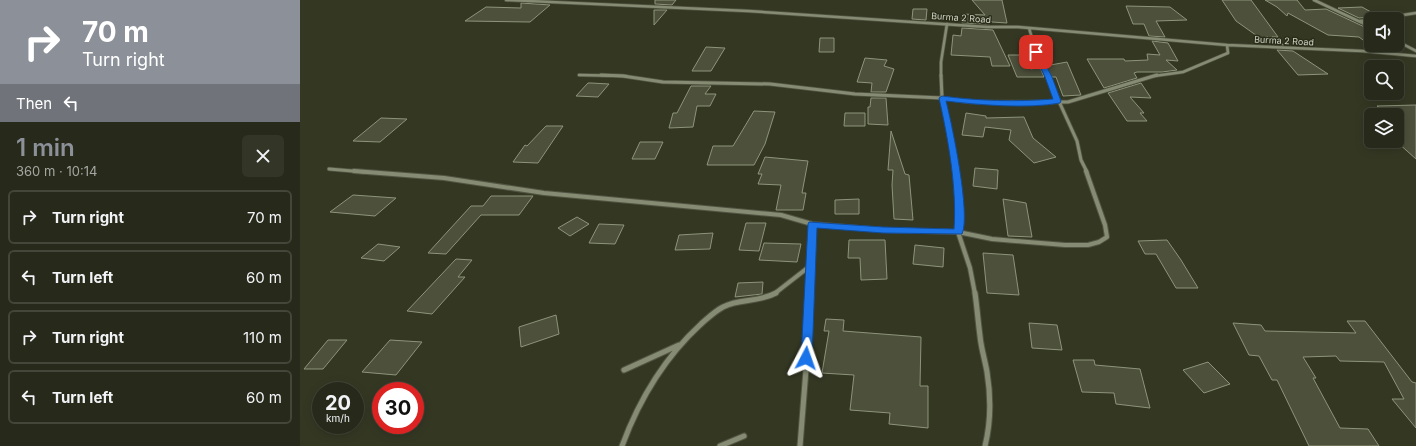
<!DOCTYPE html>
<meta charset="utf-8">
<style>
body{margin:0;font-family:Inter,sans-serif;background:#333627;color:#f1f3f6;height:100vh;display:flex;flex-direction:column;font-size:15px;white-space:nowrap}
*{box-sizing:border-box;margin:0}
p{font-size:13px;color:#a4a7a2}
.icon{flex:none;width:22px;height:22px;fill:none;stroke:currentColor;stroke-width:2;stroke-linecap:round;stroke-linejoin:round}
.map{position:relative;flex:1;overflow:hidden}
.drawer{display:flex;flex-direction:column;background:#272a1a;width:300px}
.drawer>*{flex:none}
.banner{background:#8c9099;color:#fff;overflow:hidden}
.fabs{position:absolute;left:1064px;top:12px;display:grid;gap:8px}
.fabs a{display:grid;place-items:center;width:40px;height:40px;border-radius:6px;background:#272a1a;box-shadow:0 2px 10px #0003,0 0 0 1px #434639;font-size:20px}
.speed{position:absolute;left:12px;top:382px;display:flex;gap:8px;font-size:20px;font-weight:700;text-align:center}
.speed>*{display:grid;place-content:center;width:52px;height:52px;border-radius:50%;background:#272a1a;box-shadow:0 2px 10px #0003,0 0 0 1px #434639;line-height:1}
.speed small{font-size:10px;font-weight:400}
.speed .limit{border:6px solid #d22;background:#fff;color:#111}
.pin{position:absolute;display:grid;place-items:center;width:34px;height:34px;color:#fff;margin:-17px;border-radius:8px;box-shadow:0 2px 6px #0006}
.me{position:absolute;width:44px;margin:-22px;rotate:4deg;stroke-linejoin:round;filter:drop-shadow(0 0 3px #0008)}
.turn{display:flex;align-items:center;gap:14px;height:84px;padding:0 16px;font-size:18px}
.turn .icon{width:52px;height:52px;stroke-width:2.5}
.turn b{display:block;font-size:28px;line-height:34px}
.then{display:flex;align-items:center;height:38px;padding:0 16px;background:#0003;gap:8px;font-size:15px}
.round{display:grid;place-items:center;flex:none;width:42px;height:42px;border-radius:6px;background:#333627}
.headline{display:flex;align-items:center;justify-content:space-between;height:68px;padding:0 16px}
h1{font-size:24px;font-weight:600;line-height:30px;color:#8c9099}
ul{padding:0;list-style:none}
li{display:flex;align-items:center;gap:12px;height:54px;margin:0 8px 6px;padding:0 8px;border:2px solid #434639;border-radius:6px}
li div{flex:1}
li b{display:block;font-size:15px}
li em{font-style:normal}
main{display:flex;flex:1;min-height:0}
.map>svg:first-child{display:block}
.building{fill:#4d513b;stroke:#8e947b}
.lines{fill:none;stroke-linecap:round;stroke-linejoin:round}
.street-far3-casing{stroke:#525543;stroke-width:4}
.street-far2-casing{stroke:#525543;stroke-width:4.5}
.street-far1-casing{stroke:#525543;stroke-width:6}
.street-casing{stroke:#525543;stroke-width:7}
.street-far3{stroke:#868c73;stroke-width:2.5}
.street-far2{stroke:#868c73;stroke-width:3}
.street-far1{stroke:#868c73;stroke-width:4}
.street{stroke:#868c73;stroke-width:5}
.route{fill:#1a73e8;stroke:#114b97}
.labels{text-anchor:middle;stroke-width:3;stroke-linejoin:round;paint-order:stroke}
.far-street-label{font-size:9px;fill:#d0d3c6;stroke:#2a2e19}
</style>
<main>
<section class="drawer">
<div class="banner">
<div class="turn"><svg class="icon" aria-label="right" viewBox="0 0 24 24"><path d="M7 20v-9h11M14 6l5 5-5 5"/></svg><div><b>70 m</b>Turn right</div></div>
<div class="then">Then<svg class="icon" aria-label="left" viewBox="0 0 24 24"><path d="M17 20v-9H6M10 6l-5 5 5 5"/></svg></div>
</div>
<div class="headline"><div><h1>1 min</h1><p>360 m · 10:14</p></div><a class="round"><svg class="icon" aria-label="close" viewBox="0 0 24 24"><path d="M6 6l12 12M18 6L6 18"/></svg></a></div>
<ul>
<li><svg class="icon" aria-label="right" viewBox="0 0 24 24"><path d="M7 20v-9h11M14 6l5 5-5 5"/></svg><div><b>Turn right</b></div><em>70 m</em></li>
<li><svg class="icon" aria-label="left" viewBox="0 0 24 24"><path d="M17 20v-9H6M10 6l-5 5 5 5"/></svg><div><b>Turn left</b></div><em>60 m</em></li>
<li><svg class="icon" aria-label="right" viewBox="0 0 24 24"><path d="M7 20v-9h11M14 6l5 5-5 5"/></svg><div><b>Turn right</b></div><em>110 m</em></li>
<li><svg class="icon" aria-label="left" viewBox="0 0 24 24"><path d="M17 20v-9H6M10 6l-5 5 5 5"/></svg><div><b>Turn left</b></div><em>60 m</em></li>
</ul>
</section>
<div class="map">
<svg width="1116" height="446" viewBox="0 0 1116 446">
<rect width="100%" height="100%" fill="#343823"/>
<!-- building -->
<path class="building" d="M 355,0 L 376,0 L 372,5 L 355,4 Z
M 672,0 L 702,0 L 707,23 L 692,22 L 687,17 L 690,24 L 662,23 L 662,14 L 685,15 Z
M 922,0 L 951,0 L 978,37 L 972,37 L 984,45 L 973,44 L 968,37 L 960,38 L 936,21 Z
M 965,0 L 997,0 L 1005,10 L 1026,9 L 1071,30 L 1071,46 L 1059,37 L 1028,35 L 988,13 L 987,16 L 977,7 Z
M 221,3 L 250,5 L 230,22 L 165,21 L 186,7 L 221,8 Z
M 826,6 L 870,7 L 887,20 L 856,21 L 865,37 L 849,36 L 844,24 L 833,24 Z
M 1062,7 L 1071,12 L 1071,17 L 1059,18 L 1038,8 Z
M 613,9 L 627,9 L 626,20 L 612,19 Z
M 354,10 L 367,10 L 354,25 Z
M 662,28 L 693,30 L 710,66 L 692,66 L 690,57 L 651,55 L 653,35 L 661,36 Z
M 520,38 L 534,38 L 534,52 L 519,52 Z
M 852,41 L 868,43 L 878,61 L 866,60 L 877,70 L 862,72 L 837,72 L 834,73 L 837,78 L 804,88 L 787,59 L 824,59 L 825,61 L 848,60 L 847,54 L 860,55 Z
M 406,47 L 425,48 L 411,71 L 392,71 Z
M 977,50 L 993,51 L 1028,74 L 998,75 Z
M 708,55 L 728,55 L 731,69 L 740,67 L 744,77 L 717,77 Z
M 565,58 L 587,60 L 584,66 L 594,69 L 586,92 L 571,92 L 572,83 L 557,82 Z
M 767,62 L 781,95 L 763,96 L 756,77 L 751,77 L 745,66 Z
M 288,83 L 291,83 L 309,84 L 298,97 L 276,96 Z
M 841,83 L 851,98 L 830,97 L 844,113 L 840,113 L 847,121 L 827,121 L 808,93 Z
M 391,86 L 411,86 L 405,94 L 416,94 L 410,106 L 397,106 L 393,127 L 369,128 L 373,113 L 377,113 Z
M 571,98 L 586,98 L 588,125 L 568,124 L 568,107 L 570,107 Z
M 1116,105 L 1116,159 L 1097,142 L 1097,115 L 1090,115 L 1077,106 Z
M 454,111 L 475,112 L 465,144 L 454,165 L 407,165 L 413,146 L 433,146 Z
M 545,113 L 565,113 L 565,126 L 544,126 Z
M 666,113 L 686,116 L 686,118 L 724,117 L 733,138 L 756,157 L 734,163 L 709,140 L 711,130 L 685,127 L 683,137 L 662,135 Z
M 81,118 L 107,119 L 80,142 L 53,141 Z
M 246,126 L 263,126 L 238,163 L 213,162 L 225,145 L 227,146 Z
M 591,131 L 605,174 L 609,175 L 613,220 L 594,219 L 592,185 L 593,170 L 588,170 Z
M 340,142 L 363,142 L 355,159 L 332,159 Z
M 465,157 L 508,161 L 502,193 L 506,193 L 503,210 L 476,210 L 481,185 L 458,184 L 462,174 L 458,174 Z
M 675,168 L 698,170 L 697,189 L 673,186 Z
M 53,195 L 96,198 L 75,216 L 30,212 Z
M 191,196 L 233,196 L 219,215 L 181,215 L 146,254 L 128,253 L 171,206 L 183,206 Z
M 559,199 L 559,214 L 535,214 L 535,200 Z
M 703,199 L 726,203 L 732,237 L 708,236 Z
M 277,217 L 289,224 L 270,236 L 258,228 Z
M 446,223 L 466,223 L 459,251 L 439,250 Z
M 299,224 L 324,225 L 315,244 L 289,243 Z
M 413,233 L 410,249 L 375,250 L 379,235 Z
M 549,240 L 585,240 L 587,279 L 561,280 L 560,258 L 548,258 Z
M 867,240 L 881,260 L 898,288 L 876,288 L 856,254 L 845,254 L 838,241 Z
M 464,243 L 501,244 L 497,262 L 459,260 Z
M 78,244 L 100,247 L 84,261 L 61,258 Z
M 615,245 L 644,248 L 643,267 L 613,264 Z
M 683,253 L 713,255 L 719,295 L 687,293 Z
M 156,259 L 172,260 L 158,277 L 165,277 L 132,314 L 107,311 Z
M 463,282 L 462,294 L 435,297 L 438,283 Z
M 256,315 L 259,334 L 221,347 L 219,327 Z
M 526,319 L 544,320 L 543,331 L 621,337 L 620,386 L 628,386 L 628,428 L 589,424 L 590,413 L 550,410 L 554,375 L 522,373 L 529,331 L 524,331 Z
M 1047,321 L 1065,321 L 1112,382 L 1116,383 L 1116,428 L 1092,399 L 1104,399 L 1084,362 L 1040,361 L 1036,356 L 1003,357 L 1016,378 L 1013,378 L 1040,428 L 1068,429 L 1079,446 L 1009,446 L 977,380 L 972,380 L 959,356 L 949,355 L 933,323 L 961,325 L 965,331 L 1056,333 Z
M 729,323 L 757,325 L 762,350 L 732,348 Z
M 28,340 L 47,340 L 23,369 L 4,369 Z
M 90,340 L 122,342 L 96,375 L 62,372 Z
M 773,360 L 794,360 L 795,365 L 840,369 L 850,408 L 816,404 L 814,393 L 782,392 Z
M 908,362 L 930,384 L 904,393 L 883,370 Z"/>
<g class="lines">
<!-- street-far3 casing -->
<g class="street-far3-casing">
<path id="street-far3" d="M 206,0 L 448,11 L 687,27 L 718,27 L 927,45 L 1062,51 L 1116,56
M 1014,0 L 1071,27
M 1078,19 L 1116,13
M 1060,21 L 1071,20
M 729,28 L 736,52 L 747,76
M 1097,41 L 1116,51
M 279,75 L 326,76
M 641,76 L 641,62 L 647,24
M 854,76 L 883,72 L 928,53 L 927,45"/>
</g>
<!-- street-far2 casing -->
<g class="street-far2-casing">
<path id="street-far2" d="M 301,75 L 323,76 L 363,82 L 470,84 L 555,94 L 642,98 L 641,75
M 747,75 L 777,141 L 781,160 L 787,172
M 29,169 L 64,172
M 655,172 L 648,124 L 642,98 L 670,102 L 768,102 L 857,75"/>
</g>
<!-- street-far1 casing -->
<g class="street-far1-casing">
<path id="street-far1" d="M 54,171 L 144,178 L 244,193 L 481,215 L 512,224 L 583,230 L 658,232 L 692,239 L 765,245 L 788,245 L 799,242 L 807,237 L 805,225 L 786,171
M 655,171 L 660,207 L 658,232 L 670,268 L 675,294
M 474,294 L 510,266
M 510,294 L 512,224"/>
</g>
<!-- street casing -->
<g class="street-casing">
<path id="street" d="M 675,293 C 677,307 678,321 680,336 C 681,348 685,360 687,372 C 691,397 691,422 685,446
M 324,370 L 379,345
M 322,446 C 339,400 365,357 401,324 C 408,318 415,311 423,307 C 440,298 457,303 476,293
M 420,446 L 444,436
M 500,446 L 508,344 L 510,293"/>
</g>
<!-- street-far3 -->
<use href="#street-far3" class="street-far3"/>
<!-- street-far2 -->
<use href="#street-far2" class="street-far2"/>
<!-- street-far1 -->
<use href="#street-far1" class="street-far1"/>
<!-- street -->
<use href="#street" class="street"/>
</g>
<!-- route -->
<path class="route" d="M 736,50 L 739,52 L 752,77 L 761,101 L 760,103 C 729,109 678,105 646,101 C 652,124 671,215 662,234 L 583,233 L 517,228 L 512,358 L 510,361 L 506,362 L 502,361 L 501,358 L 508,224 L 509,222 L 583,227 L 654,229 C 657,188 648,138 639,98 L 642,96 C 679,101 716,102 753,99 L 745,77 L 733,52 Z"/>
<g class="labels">
<!-- far-street labels -->
<g class="far-street-label">
<text transform="translate(661 18) rotate(4)" y="3">Burma 2 Road</text>
<text transform="translate(984 41) rotate(3)" y="3">Burma 2 Road</text>
</g>
</g>
</svg>
<div class="fabs">
<a><svg class="icon" aria-label="sound" viewBox="0 0 24 24"><path d="M4 9h4l5-4v14l-5-4H4zM17 9q2 3 0 6"/></svg></a>
<a><svg class="icon" aria-label="search" viewBox="0 0 24 24"><circle cx="10" cy="10" r="6"/><path d="M15 15l6 6"/></svg></a>
<a><svg class="icon" aria-label="layers" viewBox="0 0 24 24"><path d="M12 4l9 5-9 5-9-5zM3 14l9 5 9-5"/></svg></a>
</div>
<div class="speed"><div>20<small>km/h</small></div><div class="limit">30</div></div>
<div class="pin" style="left:736px;top:52px;background:#d93025"><svg class="icon" aria-label="arrive" viewBox="0 0 24 24"><path d="M6 21V4h12l-3 4 3 4H6"/></svg></div>
<svg class="me" style="left:506px;top:358px" viewBox="-20 -20 40 40"><path d="M0-17L14 15 0 8-14 15z" fill="#1a73e8" stroke="#fff" stroke-width="4"/></svg>
</div>
</main>
